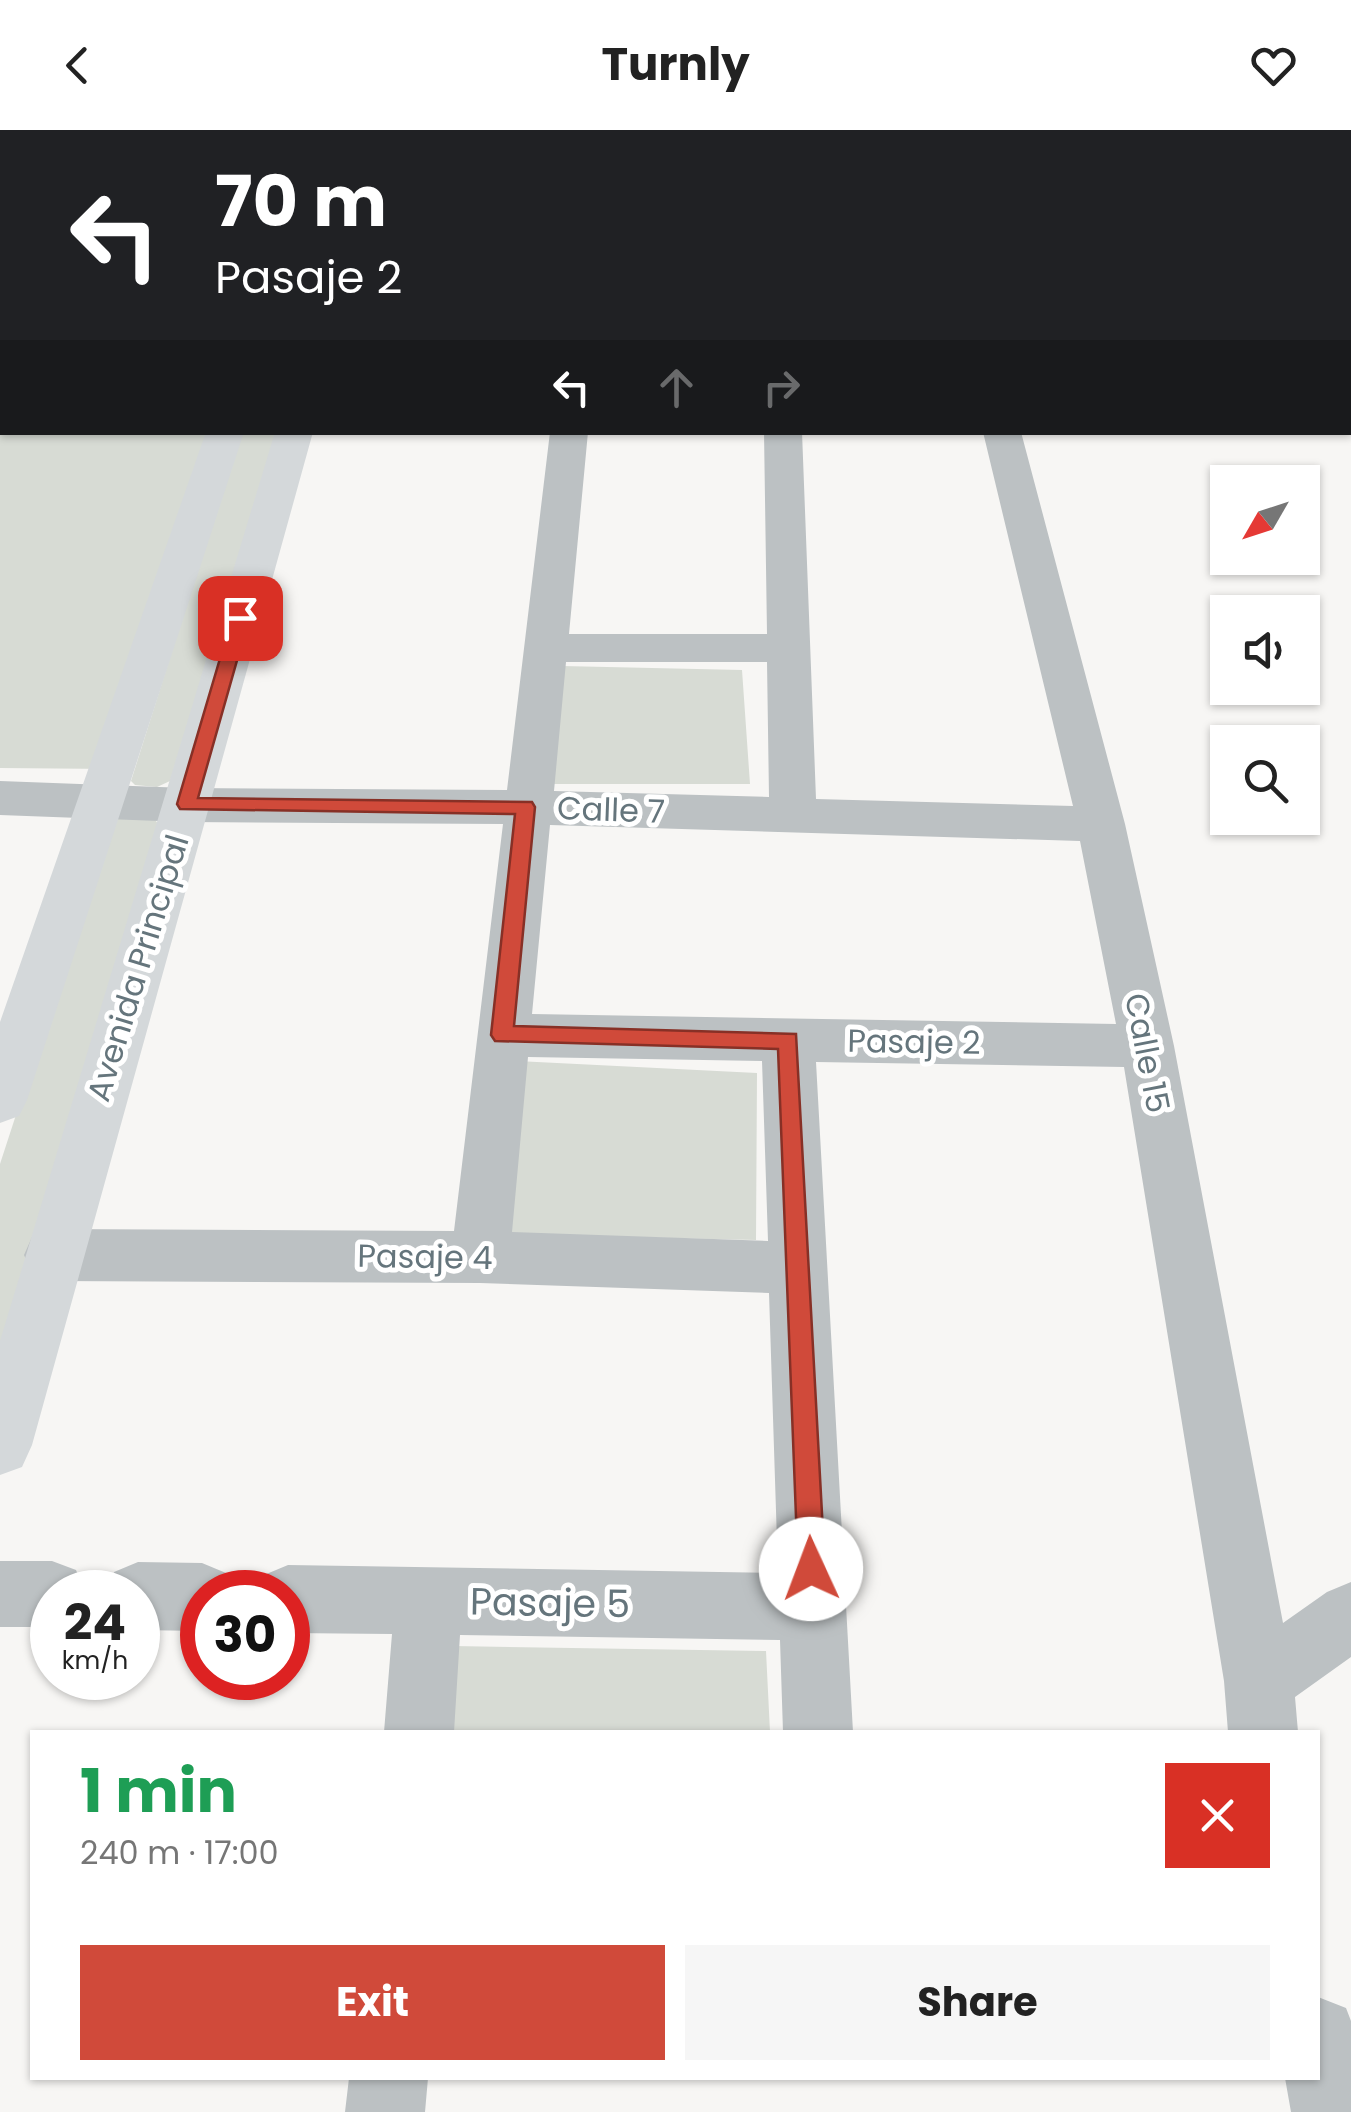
<!DOCTYPE html>
<meta charset="utf-8">
<style>
body{margin:0;font-family:Poppins,sans-serif;background:#f6f6f6;color:#222;height:100vh;display:flex;flex-direction:column;font-size:38px;white-space:nowrap}
*{box-sizing:border-box;margin:0}
p{font-size:32px;color:#767676}
.icon{flex:none;width:55px;height:55px;fill:none;stroke:currentColor;stroke-width:2;stroke-linecap:round;stroke-linejoin:round}
.map{position:relative;flex:1;overflow:hidden}
.side{position:absolute;left:30px;top:1600px;width:1290px;height:350px;display:flex;flex-direction:column;background:#fff;border-radius:0px;box-shadow:0 2px 8px #0004}
.side>*{flex:none}
.hud{position:absolute;left:0px;top:0px;width:1352px;height:305px;box-shadow:0 2px 8px #0004;background:#202124;color:#fff;overflow:hidden}
.needle{width:65px;rotate:231deg}
.fabs{position:absolute;left:1210px;top:335px;display:grid;gap:20px}
.fabs a{display:grid;place-items:center;width:110px;height:110px;border-radius:0px;background:#fff;box-shadow:0 2px 8px #0004;font-size:50px}
.speed{position:absolute;left:30px;top:1440px;display:flex;gap:20px;font-size:50px;font-weight:700;text-align:center}
.speed>*{display:grid;place-content:center;width:130px;height:130px;border-radius:50%;background:#fff;box-shadow:0 2px 8px #0004;line-height:1}
.speed small{font-size:25px;font-weight:400}
.speed .limit{border:15px solid #d22;background:#fff;color:#111}
.pin{position:absolute;display:grid;place-items:center;width:85px;height:85px;color:#fff;margin:-42px;border-radius:20px;box-shadow:0 5px 15px #0006}
.me{position:absolute;width:110px;margin:-55px;rotate:358deg;stroke-linejoin:round;filter:drop-shadow(0 0 8px #0008)}
.turn{display:flex;align-items:center;gap:35px;height:210px;padding:0 50px;font-size:45px}
.turn .icon{width:130px;height:130px;stroke-width:2.5}
.turn b{display:block;font-size:70px;line-height:85px}
.lanes{display:flex;align-items:center;height:95px;padding:0 50px;background:#0003;justify-content:center;gap:50px;direction:ltr}
.lanes .off{opacity:.35}
.round{display:grid;place-items:center;flex:none;width:105px;height:105px;border-radius:0px;background:#f6f6f6}
.overview{display:flex;align-items:center;justify-content:space-between;height:170px;padding:0 50px}
h1{font-size:60px;font-weight:700;line-height:75px;color:#1e9e55}
.action{display:flex;gap:20px;margin-top:auto;padding:20px 50px}
.action a{flex:1;height:115px;border-radius:0px;background:#d04a3a;color:#fff;font-size:40px;font-weight:700;line-height:115px;text-align:center}
.action a+a{background:#f6f6f6;color:#222}
header{display:flex;justify-content:space-between;align-items:center;height:130px;padding:0 50px;background:#fff;font-size:45px;font-weight:700}
.map>svg:first-child{display:block}
.green{fill:#d7dbd4}
.lines{fill:none;stroke-linecap:round;stroke-linejoin:round}
.lane{fill:#bcc1c3;fill-rule:evenodd}
.street{fill:#bcc1c3;fill-rule:evenodd}
.secondary{fill:#d4d8da;fill-rule:evenodd}
.route{fill:#d04a3a;stroke:#873026;stroke-width:2.5}
.labels{text-anchor:middle;stroke-width:10;stroke-linejoin:round;paint-order:stroke}
.street-label{font-size:32px;fill:#65757c;stroke:#fff}
.near-street-label{font-size:38px;fill:#65757c;stroke:#fff}
</style>
<header><svg class="icon" aria-label="back" viewBox="0 0 24 24"><path d="M15 5l-7 7 7 7"/></svg>Turnly<svg class="icon" aria-label="heart" viewBox="0 0 24 24"><path d="M12 20l-8-8c-3-5 5-10 8-4 3-6 11-1 8 4z"/></svg></header>
<div class="map">
<svg width="1351" height="1982" viewBox="0 0 1351 1982">
<rect width="100%" height="100%" fill="#f7f6f4"/>
<!-- green -->
<path class="green" d="M 0,257 L 2,302 L 219,303 L 112,639 L 0,638 Z
M 241,303 L 277,303 L 170,651 L 157,657 L 135,655 L 131,651 Z
M 562,536 L 742,540 L 750,654 L 549,654 Z
M 121,687 L 154,688 L 158,694 L 0,1235 L 0,1034 L 110,696 Z
M 517,931 L 757,943 L 756,1110 L 500,1104 Z
M 453,1516 L 766,1521 L 770,1602 L 446,1602 Z"/>
<g class="lines">
<!-- lane -->
<path class="lane" d="M 0,33 L 2,33 L 2,43 L 0,43 Z"/>
<!-- street -->
<path class="street" d="M 0,0 L 67,0 L 68,2 L 2,2 L 2,7 Z
M 579,0 L 609,0 L 609,2 L 579,2 Z
M 750,0 L 780,0 L 780,2 L 750,2 Z
M 926,0 L 956,0 L 957,2 L 927,2 Z
M 550,302 L 588,302 L 569,504 L 767,504 L 764,302 L 802,302 L 816,669 L 1073,676 L 983,302 L 1021,302 L 1125,694 L 1174,916 L 1283,1493 L 1327,1462 L 1351,1452 L 1351,1527 L 1295,1567 L 1298,1602 L 1228,1602 L 1224,1551 L 1124,937 L 816,932 L 853,1602 L 783,1602 L 780,1510 L 460,1505 L 454,1602 L 384,1602 L 392,1504 L 288,1503 L 288,1462 L 257,1462 L 264,1445 L 288,1435 L 778,1443 L 769,1163 L 480,1153 L 53,1151 L 32,1143 L 24,1125 L 32,1107 L 53,1099 L 454,1101 L 503,694 L 186,692 L 0,685 L 0,651 L 186,658 L 507,660 ZM 566,532 L 767,532 L 769,667 L 554,661 ZM 550,695 L 1080,711 L 1116,894 L 532,884 ZM 528,927 L 762,931 L 768,1111 L 512,1102 Z
M 0,1431 L 52,1431 L 76,1440 L 85,1462 L 52,1462 L 52,1497 L 0,1497 Z
M 138,1432 L 202,1433 L 226,1443 L 234,1462 L 202,1462 L 202,1501 L 138,1500 L 138,1462 L 106,1462 L 114,1442 Z
M 1318,1867 L 1346,1878 L 1351,1891 L 1351,1982 L 1291,1982 L 1285,1948 L 1318,1948 Z
M 349,1948 L 428,1948 L 425,1982 L 345,1982 Z"/>
<!-- secondary -->
<path class="secondary" d="M 314,0 L 344,0 L 344,2 L 314,2 Z
M 365,0 L 395,0 L 395,2 L 365,2 Z
M 0,233 L 2,233 L 2,255 L 0,255 Z
M 206,302 L 244,302 L 27,970 L 19,986 L 0,993 L 0,892 Z
M 275,302 L 313,302 L 32,1315 L 22,1337 L 0,1345 L 0,1211 Z"/>
</g>
<!-- route -->
<path class="route" d="M 240,483 L 249,488 L 198,668 L 532,672 L 535,677 L 514,896 L 796,904 L 825,1439 L 821,1449 L 811,1453 L 802,1449 L 798,1439 L 778,919 L 495,911 L 491,905 L 515,684 L 180,679 L 177,674 L 232,488 Z"/>
<g class="labels">
<!-- street labels -->
<g class="street-label">
<text transform="translate(611 680) rotate(2)" y="11">Calle 7</text>
<text transform="translate(138 838) rotate(-73)" y="11">Avenida Principal</text>
<text transform="translate(914 912) rotate(1)" y="11">Pasaje 2</text>
<text transform="translate(1147 923) rotate(79)" y="11">Calle 15</text>
<text transform="translate(425 1127) rotate(1)" y="11">Pasaje 4</text>
</g>
<!-- near-street labels -->
<g class="near-street-label">
<text transform="translate(550 1473) rotate(1)" y="13">Pasaje 5</text>
</g>
</g>
</svg>
<div class="fabs">
<a><svg class="needle" viewBox="-14 -14 28 28"><path d="M0-13l5 13h-10z" fill="#e53935"/><path d="M0 13l5-13h-10z" fill="#767676"/></svg></a>
<a><svg class="icon" aria-label="sound" viewBox="0 0 24 24"><path d="M4 9h4l5-4v14l-5-4H4zM17 9q2 3 0 6"/></svg></a>
<a><svg class="icon" aria-label="search" viewBox="0 0 24 24"><circle cx="10" cy="10" r="6"/><path d="M15 15l6 6"/></svg></a>
</div>
<div class="speed"><div>24<small>km/h</small></div><div class="limit">30</div></div>
<div class="pin" style="left:240px;top:488px;background:#d93025"><svg class="icon" aria-label="arrive" viewBox="0 0 24 24"><path d="M6 21V4h12l-3 4 3 4H6"/></svg></div>
<svg class="me" style="left:811px;top:1439px" viewBox="-20 -20 40 40"><circle r="19" fill="#fff"/><path d="M0-13L10 11 0 6-10 11z" fill="#d04a3a"/></svg>
<div class="hud">
<div class="turn"><svg class="icon" aria-label="left" viewBox="0 0 24 24"><path d="M17 20v-9H6M10 6l-5 5 5 5"/></svg><div><b>70 m</b>Pasaje 2</div></div>
<div class="lanes"><svg class="icon" aria-label="left" viewBox="0 0 24 24"><path d="M17 20v-9H6M10 6l-5 5 5 5"/></svg><svg class="icon off" aria-label="ahead" viewBox="0 0 24 24"><path d="M12 20V5M6 11l6-6 6 6"/></svg><svg class="icon off" aria-label="right" viewBox="0 0 24 24"><path d="M7 20v-9h11M14 6l5 5-5 5"/></svg></div>
</div>
<section class="side">
<div class="overview"><div><h1>1 min</h1><p>240 m · 17:00</p></div><a class="round" style="background:#d93025;color:#fff"><svg class="icon" aria-label="close" viewBox="0 0 24 24"><path d="M6 6l12 12M18 6L6 18"/></svg></a></div>
<div class="action"><a>Exit</a><a>Share</a></div>
</section>
</div>
